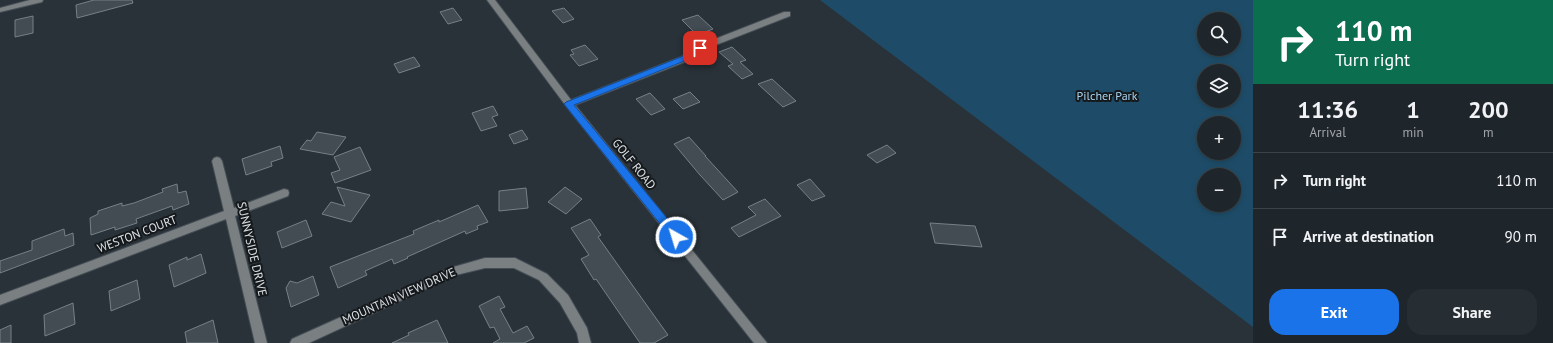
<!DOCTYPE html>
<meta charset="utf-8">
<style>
body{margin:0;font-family:"PT Sans",sans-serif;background:#272e33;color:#f1f3f6;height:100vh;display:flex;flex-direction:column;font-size:15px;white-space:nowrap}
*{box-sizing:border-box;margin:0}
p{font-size:13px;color:#a1a5a9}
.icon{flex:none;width:22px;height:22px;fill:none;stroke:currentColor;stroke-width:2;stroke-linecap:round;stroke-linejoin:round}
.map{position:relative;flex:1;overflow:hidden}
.sheet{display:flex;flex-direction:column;background:#1f262b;width:300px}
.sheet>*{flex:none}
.top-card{background:#0b6e4f;color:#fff;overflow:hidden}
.tools{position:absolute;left:1197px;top:12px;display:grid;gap:8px}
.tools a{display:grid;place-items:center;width:44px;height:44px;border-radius:50%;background:#1f262b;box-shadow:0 2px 6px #0003,0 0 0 1px #3c4347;font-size:20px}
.pin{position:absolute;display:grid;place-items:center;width:34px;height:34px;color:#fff;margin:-17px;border-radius:8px;box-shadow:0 2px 6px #0006}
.me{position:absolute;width:44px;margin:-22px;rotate:321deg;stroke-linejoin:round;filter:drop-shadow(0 0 3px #0008)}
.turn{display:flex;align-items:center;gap:14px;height:84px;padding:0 16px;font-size:18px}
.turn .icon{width:52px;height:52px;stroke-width:2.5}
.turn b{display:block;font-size:28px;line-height:34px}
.eta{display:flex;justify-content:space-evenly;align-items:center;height:68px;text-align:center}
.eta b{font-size:24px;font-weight:800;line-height:28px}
.button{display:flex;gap:8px;margin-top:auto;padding:8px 16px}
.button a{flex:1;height:46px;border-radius:16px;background:#1a73e8;color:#fff;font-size:16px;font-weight:800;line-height:46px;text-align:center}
.button a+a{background:#272e33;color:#f1f3f6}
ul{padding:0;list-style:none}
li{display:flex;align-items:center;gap:12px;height:56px;padding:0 16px;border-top:1px solid #3c4347}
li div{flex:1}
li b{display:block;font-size:15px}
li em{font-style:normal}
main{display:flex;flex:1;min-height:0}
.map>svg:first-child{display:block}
.green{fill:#1e4c68;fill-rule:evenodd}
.building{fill:#434c53;stroke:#758087}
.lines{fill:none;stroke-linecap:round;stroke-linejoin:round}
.minor-casing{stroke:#454e55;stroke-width:2}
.minor{fill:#7a7f82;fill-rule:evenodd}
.route{fill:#1a73e8;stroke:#114b97}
.labels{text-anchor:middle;stroke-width:4;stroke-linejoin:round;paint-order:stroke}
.park-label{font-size:12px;fill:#a7d4f2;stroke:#15191c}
.street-label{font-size:12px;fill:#dbe1e5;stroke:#15191c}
</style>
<main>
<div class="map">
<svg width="1253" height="343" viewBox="0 0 1253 343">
<rect width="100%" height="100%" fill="#293239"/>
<!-- green -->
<path class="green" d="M 820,0 L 1253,0 L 1253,327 ZM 1204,19 L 1234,19 L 1234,49 L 1204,49 ZM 1204,71 L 1234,71 L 1234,101 L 1204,101 ZM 1204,123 L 1234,123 L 1234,153 L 1204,153 ZM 1204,175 L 1234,175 L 1234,205 L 1204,205 Z"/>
<!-- building -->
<path class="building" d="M 94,0 L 132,0 L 133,3 L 77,18 L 76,5 Z
M 453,8 L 462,20 L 448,24 L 440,12 Z
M 564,8 L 574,19 L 563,23 L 552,11 Z
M 698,15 L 713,29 L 697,35 L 682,20 Z
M 33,16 L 33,33 L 15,37 L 15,20 Z
M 585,45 L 598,59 L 579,66 L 570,55 L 574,54 L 571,50 Z
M 732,47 L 746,60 L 740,62 L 753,74 L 742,79 L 728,66 L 733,64 L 719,52 Z
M 414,57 L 420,66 L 399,73 L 394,64 Z
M 772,79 L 796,101 L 783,107 L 758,84 Z
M 690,92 L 700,102 L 683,109 L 673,99 Z
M 650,93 L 665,109 L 651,115 L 636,99 Z
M 493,106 L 498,115 L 492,117 L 497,126 L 481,131 L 472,113 Z
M 522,130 L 528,139 L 514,144 L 509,135 Z
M 317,132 L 346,137 L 333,155 L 300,149 L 307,140 L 311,141 Z
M 689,137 L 706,156 L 705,156 L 738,192 L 723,200 L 700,175 L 674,144 Z
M 887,145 L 896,153 L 877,163 L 867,155 Z
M 280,146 L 283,158 L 271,162 L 272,166 L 246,175 L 242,159 Z
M 360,147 L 371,170 L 335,183 L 331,173 L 340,170 L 334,157 Z
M 810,179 L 825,196 L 812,201 L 797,185 Z
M 177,184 L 178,193 L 186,191 L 189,204 L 173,210 L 172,206 L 136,219 L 137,223 L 115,230 L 115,227 L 91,235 L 90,218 L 98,214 L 98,211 L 122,203 L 122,206 L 134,203 L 163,192 L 162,189 Z
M 337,187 L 370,195 L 351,222 L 322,214 L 331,202 L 345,206 Z
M 565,187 L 582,199 L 566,214 L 548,202 Z
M 526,188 L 528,208 L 499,211 L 499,191 Z
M 765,199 L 781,216 L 739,237 L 731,228 L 756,215 L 748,207 Z
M 478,205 L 488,222 L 477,226 L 478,229 L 466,234 L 465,231 L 407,257 L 408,258 L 394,264 L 392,259 L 365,271 L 367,275 L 338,288 L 330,267 L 414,234 L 413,231 L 439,220 L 439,222 Z
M 590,219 L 601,235 L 598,237 L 668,335 L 654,343 L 640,343 L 596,279 L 594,280 L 581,259 L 589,255 L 571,228 Z
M 306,220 L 312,236 L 282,248 L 277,232 Z
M 930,223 L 975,226 L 982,247 L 935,243 Z
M 64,229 L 65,236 L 73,233 L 74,245 L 0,273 L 0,261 L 32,250 L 32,241 Z
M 201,254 L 206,273 L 174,287 L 169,265 L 187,257 L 187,260 Z
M 313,276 L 319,295 L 291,307 L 286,288 L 290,281 L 297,283 Z
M 137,280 L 140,299 L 111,311 L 109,291 Z
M 499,296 L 505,307 L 500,309 L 513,333 L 527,326 L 534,338 L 524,343 L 493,343 L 500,339 L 494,327 L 490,328 L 479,306 Z
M 73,303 L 75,324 L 45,336 L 44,315 Z
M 213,320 L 218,343 L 187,343 L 185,332 Z
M 437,320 L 448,343 L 392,343 L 409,335 L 408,333 Z
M 11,325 L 11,343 L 0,343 L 0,330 Z"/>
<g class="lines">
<!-- minor casing -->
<g class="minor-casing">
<path id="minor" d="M 30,0 L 43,0 L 42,2 L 0,12 L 0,8 Z
M 487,0 L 495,0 L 571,100 L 681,57 L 697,46 L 784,12 L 790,12 L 790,16 L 703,50 L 687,61 L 575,105 L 767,343 L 754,343 L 566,106 Z
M 217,157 L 220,158 L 222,161 L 234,208 L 284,189 L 288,190 L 289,193 L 288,196 L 235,216 L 267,343 L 255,343 L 226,219 L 0,305 L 0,295 L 224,211 L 212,161 L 214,158 Z
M 485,258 L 515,258 L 547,274 L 568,295 L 587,328 L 591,343 L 579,343 L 577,333 L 560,303 L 539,280 L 514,268 L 485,268 L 456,275 L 309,343 L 290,343 L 292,339 L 450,268 Z"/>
</g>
<!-- minor -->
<use href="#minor" class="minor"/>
</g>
<!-- route -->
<path class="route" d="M 700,45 L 704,48 L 703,49 L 687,60 L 574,105 L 680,234 L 681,237 L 680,240 L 673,240 L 564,104 L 566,102 L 681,57 Z"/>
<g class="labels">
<!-- park labels -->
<g class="park-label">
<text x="1107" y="100">Pilcher Park</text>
</g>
<!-- street labels -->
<g class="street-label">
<text transform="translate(634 164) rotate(51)" y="4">GOLF ROAD</text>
<text transform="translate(137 234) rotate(-21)" y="4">WESTON COURT</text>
<text transform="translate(252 249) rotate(77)" y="4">SUNNYSIDE DRIVE</text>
<text transform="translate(399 296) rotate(-24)" y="4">MOUNTAIN VIEW DRIVE</text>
</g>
</g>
</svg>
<div class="tools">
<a><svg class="icon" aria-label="search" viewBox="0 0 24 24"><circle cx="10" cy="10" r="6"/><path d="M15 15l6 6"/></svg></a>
<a><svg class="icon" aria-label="layers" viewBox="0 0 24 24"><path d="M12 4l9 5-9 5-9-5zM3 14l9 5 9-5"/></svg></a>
<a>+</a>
<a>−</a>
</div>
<div class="pin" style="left:700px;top:48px;background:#d93025"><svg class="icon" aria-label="arrive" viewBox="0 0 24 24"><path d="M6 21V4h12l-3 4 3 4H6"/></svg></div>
<svg class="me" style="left:676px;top:237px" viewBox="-20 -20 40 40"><circle r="17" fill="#1a73e8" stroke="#fff" stroke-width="3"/><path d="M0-11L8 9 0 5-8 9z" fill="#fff"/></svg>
</div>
<section class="sheet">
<div class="top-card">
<div class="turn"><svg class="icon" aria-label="right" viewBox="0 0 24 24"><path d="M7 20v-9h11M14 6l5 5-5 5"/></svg><div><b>110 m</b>Turn right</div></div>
</div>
<div class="eta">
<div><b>11:36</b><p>Arrival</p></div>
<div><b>1</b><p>min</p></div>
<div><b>200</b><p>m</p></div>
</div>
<ul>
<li><svg class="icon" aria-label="right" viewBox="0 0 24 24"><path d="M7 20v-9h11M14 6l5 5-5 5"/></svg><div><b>Turn right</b></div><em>110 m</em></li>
<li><svg class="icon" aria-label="arrive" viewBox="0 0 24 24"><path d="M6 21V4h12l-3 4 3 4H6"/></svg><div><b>Arrive at destination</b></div><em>90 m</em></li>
</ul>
<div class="button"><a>Exit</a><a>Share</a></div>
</section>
</main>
